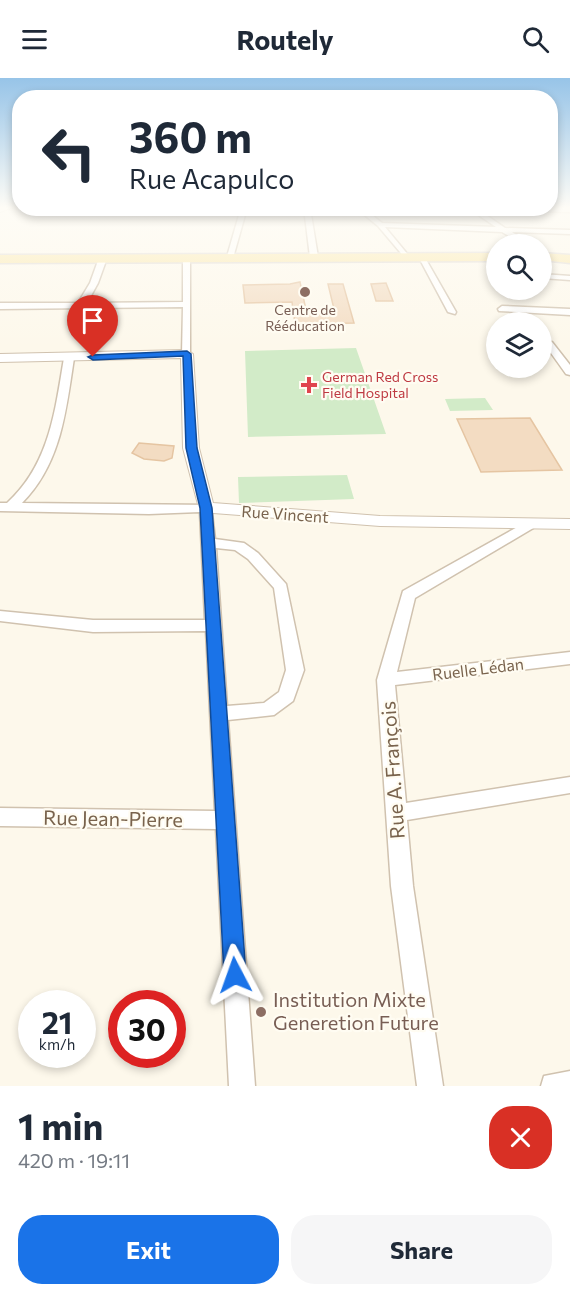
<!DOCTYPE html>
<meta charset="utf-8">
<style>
body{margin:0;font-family:Commissioner,sans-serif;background:#f6f6f7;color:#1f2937;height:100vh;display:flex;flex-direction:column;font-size:22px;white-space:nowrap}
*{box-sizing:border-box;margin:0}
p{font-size:20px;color:#747a83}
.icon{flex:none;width:33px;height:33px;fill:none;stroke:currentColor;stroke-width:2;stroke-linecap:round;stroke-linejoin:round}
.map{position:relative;height:1008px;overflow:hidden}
.drawer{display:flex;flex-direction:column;background:#fff;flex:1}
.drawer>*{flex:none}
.banner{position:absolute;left:12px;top:12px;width:546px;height:126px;border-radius:24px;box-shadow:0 3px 9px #0003;background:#fff;color:#1f2937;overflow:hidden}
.fabs{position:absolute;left:486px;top:156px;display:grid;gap:12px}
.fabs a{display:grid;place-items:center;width:66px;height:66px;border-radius:50%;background:#fff;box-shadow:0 3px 9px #0003;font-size:30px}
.speed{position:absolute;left:18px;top:912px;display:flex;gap:12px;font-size:30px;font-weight:700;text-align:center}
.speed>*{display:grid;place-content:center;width:78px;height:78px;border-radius:50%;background:#fff;box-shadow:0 3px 9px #0003;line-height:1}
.speed small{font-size:15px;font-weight:400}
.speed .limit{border:9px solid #d22;background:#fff;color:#111}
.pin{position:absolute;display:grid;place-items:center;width:51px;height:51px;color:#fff;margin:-62px -26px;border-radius:50% 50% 50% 0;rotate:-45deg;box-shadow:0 0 6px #0007}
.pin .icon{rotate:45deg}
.me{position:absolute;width:66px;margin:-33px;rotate:356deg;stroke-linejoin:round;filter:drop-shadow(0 0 4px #0008)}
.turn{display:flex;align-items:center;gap:21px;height:126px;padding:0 18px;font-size:27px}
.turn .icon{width:78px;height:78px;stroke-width:2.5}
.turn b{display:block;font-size:42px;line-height:51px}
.round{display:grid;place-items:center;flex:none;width:63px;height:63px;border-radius:24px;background:#f6f6f7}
.overview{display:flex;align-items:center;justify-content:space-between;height:102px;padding:0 18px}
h1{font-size:36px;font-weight:700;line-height:45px}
.button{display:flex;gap:12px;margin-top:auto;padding:12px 18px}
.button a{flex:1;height:69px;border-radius:24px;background:#1a73e8;color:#fff;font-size:24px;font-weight:700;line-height:69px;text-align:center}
.button a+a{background:#f6f6f7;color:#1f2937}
header{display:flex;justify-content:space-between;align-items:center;height:78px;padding:0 18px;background:#fff;font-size:27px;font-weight:700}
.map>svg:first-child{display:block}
.green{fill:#d2ebc8}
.building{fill:#f3dcc2;stroke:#e5c5a2;stroke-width:1.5}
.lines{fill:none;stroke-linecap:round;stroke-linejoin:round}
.minor-casing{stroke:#d0c2af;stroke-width:3}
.tertiary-casing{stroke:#d0c2af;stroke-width:2}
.primary-casing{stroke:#dcd6d1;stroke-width:3}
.minor{fill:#fff;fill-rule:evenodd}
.tertiary{fill:#fff;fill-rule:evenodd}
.primary{fill:#fae6a4;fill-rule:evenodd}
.route{fill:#1a73e8;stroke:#114b97;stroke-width:1.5}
.education-dot{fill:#8d6e63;stroke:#fffcf2;stroke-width:2}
.health-dot{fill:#e0444e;stroke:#fffcf2;stroke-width:2}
.labels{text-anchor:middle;stroke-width:4.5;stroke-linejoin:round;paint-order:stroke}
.far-education-label{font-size:14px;fill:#785e54;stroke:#fffcf2}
.far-health-label{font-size:14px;fill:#be3a42;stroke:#fffcf2;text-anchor:start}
.street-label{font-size:16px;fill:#79634d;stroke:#fffcf2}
.near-street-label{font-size:20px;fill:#79634d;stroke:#fffcf2}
.near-education-label{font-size:20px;fill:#785e54;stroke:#fffcf2;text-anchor:start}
</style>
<header><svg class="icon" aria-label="menu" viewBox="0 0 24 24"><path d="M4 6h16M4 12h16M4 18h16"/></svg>Routely<svg class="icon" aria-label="search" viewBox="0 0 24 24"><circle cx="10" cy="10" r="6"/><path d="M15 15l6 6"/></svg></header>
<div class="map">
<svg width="570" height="1008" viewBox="0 0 570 1008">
<rect width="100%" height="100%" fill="#fdf8eb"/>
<!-- green -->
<path class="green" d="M 356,270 L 386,356 L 248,359 L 245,273 Z
M 485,320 L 493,332 L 450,333 L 445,321 Z
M 347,397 L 354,421 L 239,425 L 238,399 Z"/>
<!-- building -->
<path class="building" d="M 300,204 L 306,232 L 334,231 L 328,206 L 343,206 L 354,245 L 295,246 L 292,224 L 245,225 L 243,207 L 290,206 Z
M 386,205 L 393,223 L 376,223 L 371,206 Z
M 530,340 L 562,392 L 481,394 L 457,341 Z
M 139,365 L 174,368 L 172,380 L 164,383 L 144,381 L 132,375 Z"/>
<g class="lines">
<!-- minor casing -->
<g class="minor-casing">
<path id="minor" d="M 241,130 L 247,130 L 233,180 L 226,182 Z
M 304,130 L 310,130 L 318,179 L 314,181 L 310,179 Z
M 356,130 L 363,130 L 382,145 L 496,149 L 468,130 L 476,130 L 505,150 L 570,152 L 570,156 L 512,154 L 530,166 L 522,166 L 502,154 L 385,149 L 409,178 L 405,180 L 378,148 Z
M 494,130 L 570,130 L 570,134 L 497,132 Z
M 417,176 L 424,178 L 456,234 L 455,236 L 448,234 Z
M 103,178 L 107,180 L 98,205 L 87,225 L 183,224 L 183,180 L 190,178 L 190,278 L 182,276 L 183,229 L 0,231 L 0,225 L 78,225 L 90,205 L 99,180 Z
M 542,196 L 570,198 L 570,202 L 542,200 Z
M 502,228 L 570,231 L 570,237 L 499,233 L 498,231 Z
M 546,264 L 552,264 L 570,287 L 570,297 L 566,296 L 546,268 Z
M 69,277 L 74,280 C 66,333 61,386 22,425 L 211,427 L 215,461 L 244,465 L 258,475 L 286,506 L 304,592 L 293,623 L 274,637 L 228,642 L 255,1008 L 229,1008 L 216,751 L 0,748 L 0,730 L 215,733 L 206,553 L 93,554 L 0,543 L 0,533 L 93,542 L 205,542 L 200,434 L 149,436 L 0,433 L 0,425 L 7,425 C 49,387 55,334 64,280 ZM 216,470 L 235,472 L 248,481 L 274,510 L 286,592 L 279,614 L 264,625 L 227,628 Z
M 530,442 L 537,446 L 535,449 L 415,520 L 397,594 L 570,574 L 570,586 L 395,607 L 406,725 L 570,699 L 570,715 L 407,742 L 413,808 L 443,1008 L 417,1008 L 391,808 L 377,602 L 403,513 Z
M 570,993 L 570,1008 L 541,1008 L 544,998 Z"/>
</g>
<!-- tertiary casing -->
<g class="tertiary-casing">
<path id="tertiary" d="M 0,129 L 14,129 L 0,134 Z
M 187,272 L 193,276 L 199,370 L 213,425 L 380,438 L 570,441 L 570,451 L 380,448 L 200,434 L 183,370 L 181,280 L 0,284 L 0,276 Z"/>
</g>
<!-- primary casing -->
<g class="primary-casing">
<path id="primary" d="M 496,175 L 496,183 L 0,185 L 0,177 Z
M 542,175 L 570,177 L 570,185 L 542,182 Z"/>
</g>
<!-- minor -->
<use href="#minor" class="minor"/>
<!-- tertiary -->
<use href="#tertiary" class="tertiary"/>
<!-- primary -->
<use href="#primary" class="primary"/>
</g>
<!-- sky -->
<linearGradient id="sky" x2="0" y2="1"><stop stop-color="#97c4e8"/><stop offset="0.48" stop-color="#fefcf6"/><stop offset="1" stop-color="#fefcf6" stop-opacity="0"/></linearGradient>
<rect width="570" height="270" fill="url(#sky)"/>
<!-- route -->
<path class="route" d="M 187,273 L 191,276 L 197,370 L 212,430 L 246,897 L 243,905 L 235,908 L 227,905 L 224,897 L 200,430 L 186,370 L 183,278 L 93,282 L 88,279 L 93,277 Z"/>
<!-- markers -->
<g class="education-dot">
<circle cx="305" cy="214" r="6"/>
<circle cx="261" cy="934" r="6"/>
</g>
<path class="health-dot" d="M306 298h6v6h6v6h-6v6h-6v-6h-6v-6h6z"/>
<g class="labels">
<!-- far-education labels -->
<g class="far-education-label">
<text x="305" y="237">Centre de<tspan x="305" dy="16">Rééducation</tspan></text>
</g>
<!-- far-health labels -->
<g class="far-health-label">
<text x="322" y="304">German Red Cross<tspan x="322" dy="16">Field Hospital</tspan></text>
</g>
<!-- street labels -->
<g class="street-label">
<text transform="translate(285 436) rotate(4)" y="6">Rue Vincent</text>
<text transform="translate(478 591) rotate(-7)" y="6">Ruelle Lédan</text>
</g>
<!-- near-street labels -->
<g class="near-street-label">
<text transform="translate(393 692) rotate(-94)" y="7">Rue A. François</text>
<text transform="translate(113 741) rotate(1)" y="7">Rue Jean-Pierre</text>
</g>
<!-- near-education labels -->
<g class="near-education-label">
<text x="273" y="929">Institution Mixte<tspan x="273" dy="23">Generetion Future</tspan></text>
</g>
</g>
</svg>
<div class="fabs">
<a><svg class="icon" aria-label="search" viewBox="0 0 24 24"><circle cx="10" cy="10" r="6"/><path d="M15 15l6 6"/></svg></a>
<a><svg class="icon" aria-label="layers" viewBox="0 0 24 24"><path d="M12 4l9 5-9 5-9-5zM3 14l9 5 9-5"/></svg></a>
</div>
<div class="speed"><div>21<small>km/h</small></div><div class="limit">30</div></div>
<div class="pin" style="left:93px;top:279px;background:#d93025"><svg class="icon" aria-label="arrive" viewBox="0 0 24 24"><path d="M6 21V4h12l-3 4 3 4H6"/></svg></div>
<svg class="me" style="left:235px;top:897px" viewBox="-20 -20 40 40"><path d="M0-17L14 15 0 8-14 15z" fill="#1a73e8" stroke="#fff" stroke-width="4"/></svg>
<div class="banner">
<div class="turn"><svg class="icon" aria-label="left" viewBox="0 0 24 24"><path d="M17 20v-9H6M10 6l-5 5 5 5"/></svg><div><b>360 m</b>Rue Acapulco</div></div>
</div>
</div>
<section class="drawer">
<div class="overview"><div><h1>1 min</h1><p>420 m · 19:11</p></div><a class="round" style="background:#d93025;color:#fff"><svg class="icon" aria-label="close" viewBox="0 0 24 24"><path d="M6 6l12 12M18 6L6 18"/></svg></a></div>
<div class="button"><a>Exit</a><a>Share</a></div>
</section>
